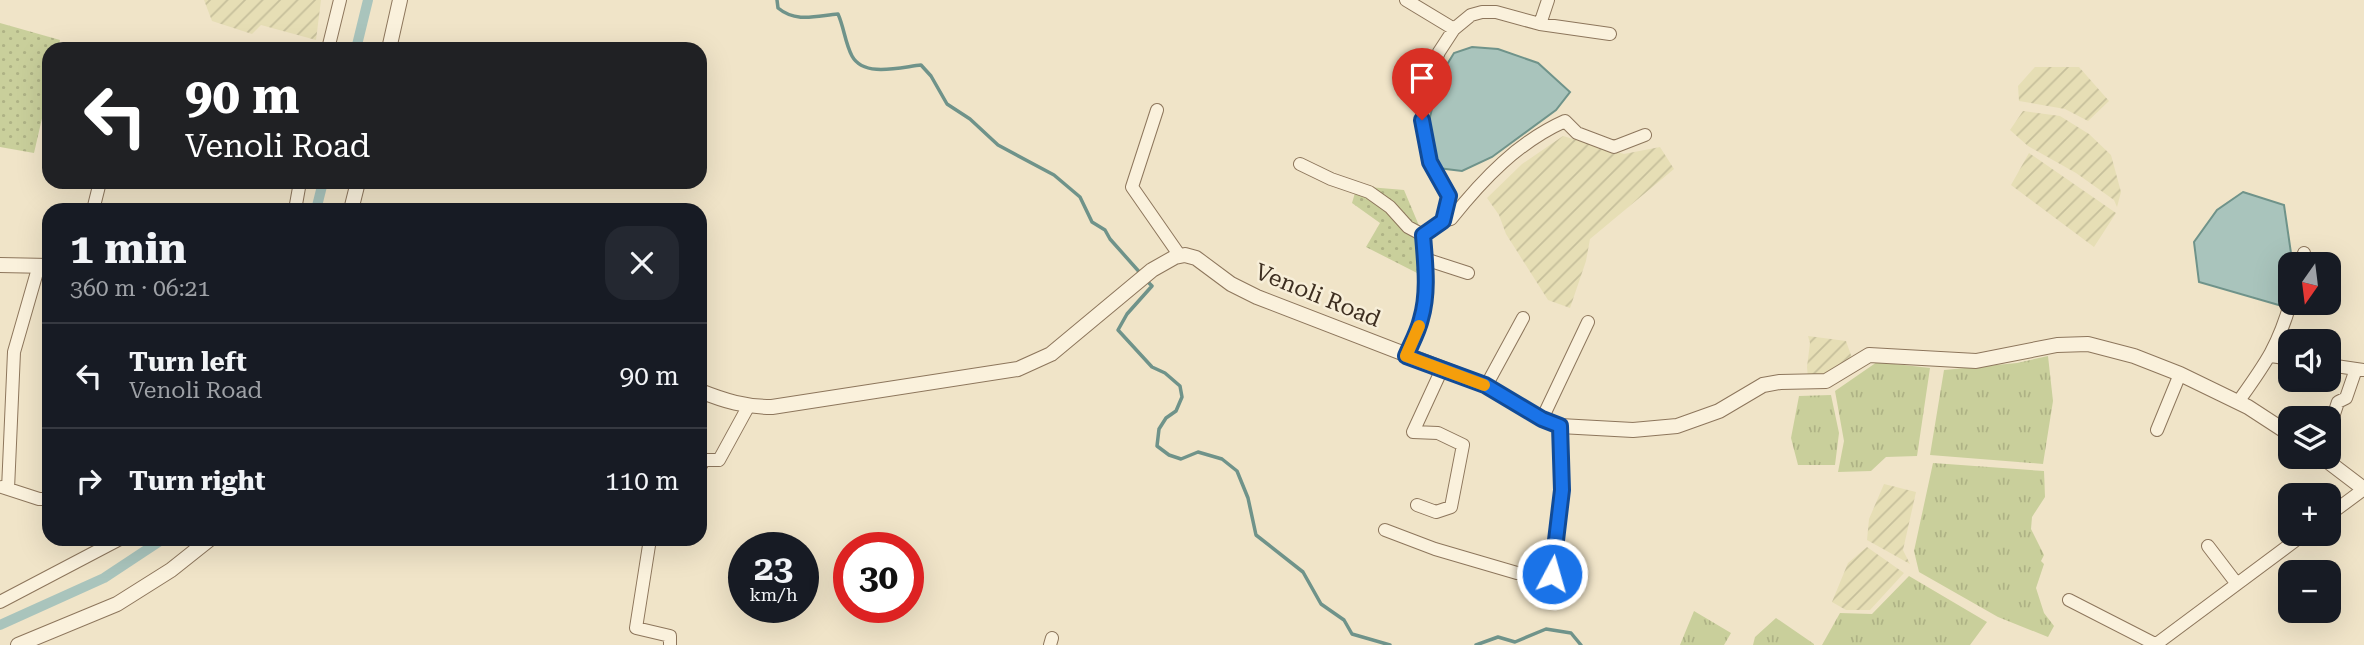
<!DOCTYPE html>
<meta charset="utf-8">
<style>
body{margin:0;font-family:"Roboto Serif",serif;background:#242831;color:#f1f3f6;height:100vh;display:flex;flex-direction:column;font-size:26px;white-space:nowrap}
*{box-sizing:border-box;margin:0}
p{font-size:23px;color:#9ea1a6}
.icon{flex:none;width:38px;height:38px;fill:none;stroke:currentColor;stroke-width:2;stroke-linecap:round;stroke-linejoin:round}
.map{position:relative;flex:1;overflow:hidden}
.side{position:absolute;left:42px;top:203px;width:665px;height:343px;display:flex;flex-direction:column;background:#171b24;border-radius:21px;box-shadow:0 7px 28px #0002}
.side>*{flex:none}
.hud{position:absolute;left:42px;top:42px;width:665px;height:147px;border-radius:21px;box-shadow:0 7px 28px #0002;background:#202124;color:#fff;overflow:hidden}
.needle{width:46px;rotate:194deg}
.buttons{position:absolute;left:2278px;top:252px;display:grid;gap:14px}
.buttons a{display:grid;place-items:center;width:63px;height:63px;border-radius:14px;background:#171b24;box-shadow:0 7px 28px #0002;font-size:35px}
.speed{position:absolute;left:728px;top:532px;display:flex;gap:14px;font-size:35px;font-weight:700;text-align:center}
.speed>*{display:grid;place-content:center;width:91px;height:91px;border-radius:50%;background:#171b24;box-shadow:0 7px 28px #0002;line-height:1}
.speed small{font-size:18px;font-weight:400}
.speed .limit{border:10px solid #d22;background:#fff;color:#111}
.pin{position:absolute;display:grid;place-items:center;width:60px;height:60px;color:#fff;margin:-72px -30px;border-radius:50% 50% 50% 0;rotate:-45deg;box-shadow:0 0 7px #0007}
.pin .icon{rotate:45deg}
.me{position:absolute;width:77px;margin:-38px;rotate:6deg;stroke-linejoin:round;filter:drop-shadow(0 0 5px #0008)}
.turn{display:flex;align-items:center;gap:24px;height:147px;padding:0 28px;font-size:32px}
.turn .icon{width:91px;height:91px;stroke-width:2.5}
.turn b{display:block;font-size:49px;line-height:60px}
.round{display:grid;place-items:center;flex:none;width:74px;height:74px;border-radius:21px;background:#242831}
.headline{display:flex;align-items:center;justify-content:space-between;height:119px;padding:0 28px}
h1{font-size:42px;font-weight:700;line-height:52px}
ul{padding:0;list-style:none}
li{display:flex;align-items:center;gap:21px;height:105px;padding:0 28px;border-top:2px solid #363941}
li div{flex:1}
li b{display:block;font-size:26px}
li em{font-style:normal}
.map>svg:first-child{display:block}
.farmland{fill:url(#farmland-furrows)}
.grass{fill:url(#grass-tufts)}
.park{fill:url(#park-dots)}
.water{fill:#a9c4bc;stroke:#6f938a;stroke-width:2}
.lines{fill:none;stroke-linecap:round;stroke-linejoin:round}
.stream{stroke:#6f938a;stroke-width:3.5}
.canal{stroke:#a9c4bc;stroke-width:10}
.minor-casing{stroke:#8d765c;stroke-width:14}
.tertiary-casing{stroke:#8d765c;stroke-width:16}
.minor{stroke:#faf1dc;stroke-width:12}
.tertiary{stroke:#faf1dc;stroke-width:14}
.route-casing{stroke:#114b97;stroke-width:18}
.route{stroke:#1a73e8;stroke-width:12}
.slow{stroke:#f59e0b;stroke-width:12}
.labels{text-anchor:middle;stroke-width:5;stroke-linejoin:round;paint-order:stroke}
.street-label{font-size:23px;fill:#3d2e20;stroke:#f7eed8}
</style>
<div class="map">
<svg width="2364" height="645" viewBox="0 0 2364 645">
<defs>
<pattern id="farmland-furrows" width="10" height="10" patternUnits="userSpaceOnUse" patternTransform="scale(1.75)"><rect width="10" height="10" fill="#e6deb5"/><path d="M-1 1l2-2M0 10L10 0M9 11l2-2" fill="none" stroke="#c6bf9b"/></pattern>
<pattern id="grass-tufts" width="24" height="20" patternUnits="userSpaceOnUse" patternTransform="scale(1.75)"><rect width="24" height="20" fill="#c9cf9b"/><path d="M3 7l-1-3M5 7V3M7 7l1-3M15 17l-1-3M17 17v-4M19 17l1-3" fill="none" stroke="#aeb285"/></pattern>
<pattern id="park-dots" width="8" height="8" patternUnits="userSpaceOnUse" patternTransform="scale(1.75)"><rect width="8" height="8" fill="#c9cf9b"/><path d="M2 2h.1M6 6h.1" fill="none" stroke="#aeb285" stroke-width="1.8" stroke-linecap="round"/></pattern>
</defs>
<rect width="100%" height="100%" fill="#f0e4c8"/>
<!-- farmland -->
<path class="farmland" d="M 204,0 L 321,0 L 316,40 L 261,25 L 252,34 L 212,21 Z
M 2035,67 L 2079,67 L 2109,101 L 2088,121 L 2065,109 L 2019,101 L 2018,86 Z
M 2023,111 L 2060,116 L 2089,134 L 2111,155 L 2121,192 L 2117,207 L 2114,200 L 2076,173 L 2028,146 L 2010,130 Z
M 1563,136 L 1624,154 L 1660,147 L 1674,169 L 1590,239 L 1586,261 L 1570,308 L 1548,300 L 1506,234 L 1499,215 L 1487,198 L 1522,164 Z
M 2029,153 L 2116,213 L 2094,247 L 2011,185 Z
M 1808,336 L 1846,341 L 1852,358 L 1825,375 L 1808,378 L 1807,367 L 1810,343 Z
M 1884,484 L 1916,492 L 1903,550 L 1910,564 L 1867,540 L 1869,519 Z
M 1867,547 L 1904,573 L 1870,610 L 1846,610 L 1832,602 L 1848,563 Z"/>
<!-- grass -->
<path class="grass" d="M 2048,356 L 2053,401 L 2043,464 L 1930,455 L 1944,370 L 2017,363 Z
M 1877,362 L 1930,368 L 1917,456 L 1886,457 L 1871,471 L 1838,472 L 1844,441 L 1835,391 Z
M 1831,395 L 1839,433 L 1835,465 L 1798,465 L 1791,438 L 1799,396 Z
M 1933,463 L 2044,471 L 2045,497 L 2032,517 L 2031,529 L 2044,555 L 2041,561 L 2044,564 L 2036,588 L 2044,613 L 2054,626 L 2048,637 L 1998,617 L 1919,572 L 1914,551 Z
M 1909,576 L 1987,622 L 1970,645 L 1822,645 L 1840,613 L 1872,614 Z
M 1694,611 L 1731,633 L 1724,645 L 1680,645 Z
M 1776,618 L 1814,644 L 1814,645 L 1753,645 L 1755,637 Z"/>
<!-- park -->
<path class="park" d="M 0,23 L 60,40 L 58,49 L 49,49 L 49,88 L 34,153 L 0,147 Z
M 1357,186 L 1404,190 L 1420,228 L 1419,274 L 1366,247 L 1380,223 L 1352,203 Z"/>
<!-- water -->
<path class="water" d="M 1472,47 L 1498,49 L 1538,63 L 1570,92 L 1556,110 L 1492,157 L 1462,171 L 1438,168 L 1429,121 L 1440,76 L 1454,53 Z
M 2243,192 L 2284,205 L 2292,260 L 2282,306 L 2199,282 L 2194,242 L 2217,210 Z"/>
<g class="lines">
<!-- stream -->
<path class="stream" d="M 777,0 L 778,8 C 796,23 816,16 838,14 C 844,27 845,43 852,56 C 864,78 901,67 921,65 L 931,76 L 947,104 L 970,119 L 998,145 L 1054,175 L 1080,197 L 1092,222 L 1105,230 L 1110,239 L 1142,275
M 1147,281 L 1152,286 L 1127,314 L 1118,330 L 1152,367 L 1165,373 L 1180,386 L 1182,397 L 1176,411 L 1166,418 L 1159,429 L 1157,446 L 1169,455 L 1181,459 L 1198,452 L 1222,459 L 1237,471 L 1248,498 L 1256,535 L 1303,572 L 1321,604 L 1344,620 L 1352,634 L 1390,645
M 1476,645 L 1498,637 L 1515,642 L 1546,629 L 1571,633 L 1581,645"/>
<!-- canal -->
<path class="canal" d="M 356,49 L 368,0
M 316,210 L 323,182
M 0,625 L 104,578 L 163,539"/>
<!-- minor casing -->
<g class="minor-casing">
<path id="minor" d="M 1406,0 L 1454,29
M 1540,24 L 1548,0
M 328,49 L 340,0
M 1157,110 L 1132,187 L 1180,256
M 1300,164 L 1331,179 L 1369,192 L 1390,207 L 1408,227 L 1423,235
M 93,210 L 100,182
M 295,210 L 300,182
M 1443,221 L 1449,196 L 1430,162 L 1422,120 L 1423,90 L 1439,52 L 1454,29 L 1471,15 L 1482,12 L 1496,12 L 1540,24 L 1610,34
M 1425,259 L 1468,273
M 2301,264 L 2304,253
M 1406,356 L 1421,320 L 1425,298 L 1423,235 L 1443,221 L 1451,219 C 1483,179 1518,142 1565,121 L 1577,133 L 1614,147 L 1645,135
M 2271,356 L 2291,359
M 2329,365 L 2363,370
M 1486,386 L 1523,318
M 2238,402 C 2265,364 2278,347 2291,301
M 1542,419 L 1588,322
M 2329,429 L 2338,402 L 2346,398 L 2356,369
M 2157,430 L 2180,374
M 700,467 L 704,460 L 719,460 L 748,407
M 2,487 L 39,499 L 49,499
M 8,489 L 14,352 L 39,265
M 1417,505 L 1436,512 L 1451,507 L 1463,445 L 1438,433 L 1413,432 L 1442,369
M 2329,515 L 2364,489
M 1385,530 L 1435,549 L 1517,573 L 1552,574 L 1562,490 L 1560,426
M 650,539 L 636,628 L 670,636 L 670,645
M 2208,546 L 2237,584
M 2069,600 L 2157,645
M 0,602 L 120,539
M 1050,645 L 1052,638
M 2155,645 L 2304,534"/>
</g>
<!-- tertiary casing -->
<g class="tertiary-casing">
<path id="tertiary" d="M 389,49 L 400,0
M 351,210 L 358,182
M 0,265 L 49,266
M 700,391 C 725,401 745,407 772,407 L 1018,369 L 1051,354 L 1152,270 L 1175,257 L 1185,255 L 1196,258 L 1231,284 L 1257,297 L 1485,385 L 1542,419 L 1560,426 L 1633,430 L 1677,426 L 1719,411 L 1763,385 L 1780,382 L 1826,381 L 1869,355 L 1976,361 L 2057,345 L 2088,344 L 2134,356 L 2180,374 L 2248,407 L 2291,435
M 2322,457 L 2364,489
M 18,645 L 117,604 L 171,570 L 210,539"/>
</g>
<!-- minor -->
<use href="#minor" class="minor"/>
<!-- tertiary -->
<use href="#tertiary" class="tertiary"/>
</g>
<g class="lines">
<!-- route casing -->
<g class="route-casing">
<path id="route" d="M 1422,120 L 1430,162 L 1449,196 L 1443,221 L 1423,235 C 1425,262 1429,292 1421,319 C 1418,332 1411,344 1406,356 L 1485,385 L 1542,419 L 1560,426 L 1562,490 L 1552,574"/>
</g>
<!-- route -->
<use href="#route" class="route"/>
<!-- slow -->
<path class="slow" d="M 1419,326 L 1406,356 L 1484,385"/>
</g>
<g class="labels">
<!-- street labels -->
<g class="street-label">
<text transform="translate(1318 295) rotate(22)" y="8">Venoli Road</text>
</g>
</g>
</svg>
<div class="buttons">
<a><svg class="needle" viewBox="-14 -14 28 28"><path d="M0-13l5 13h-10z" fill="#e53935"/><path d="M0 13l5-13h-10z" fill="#9ea1a6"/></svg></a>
<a><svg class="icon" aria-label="sound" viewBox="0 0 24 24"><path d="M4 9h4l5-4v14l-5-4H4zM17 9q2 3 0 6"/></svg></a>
<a><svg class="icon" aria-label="layers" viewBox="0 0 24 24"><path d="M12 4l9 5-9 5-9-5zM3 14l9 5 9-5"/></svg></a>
<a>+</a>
<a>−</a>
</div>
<div class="speed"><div>23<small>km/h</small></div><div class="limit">30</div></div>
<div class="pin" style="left:1422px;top:120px;background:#d93025"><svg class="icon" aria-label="arrive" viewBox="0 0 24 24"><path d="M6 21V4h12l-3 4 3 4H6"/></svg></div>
<svg class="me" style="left:1552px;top:574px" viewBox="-20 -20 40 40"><circle r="17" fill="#1a73e8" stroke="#fff" stroke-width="3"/><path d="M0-11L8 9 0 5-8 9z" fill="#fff"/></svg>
<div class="hud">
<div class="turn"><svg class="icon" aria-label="left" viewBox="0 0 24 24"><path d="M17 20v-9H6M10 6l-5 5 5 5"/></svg><div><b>90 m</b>Venoli Road</div></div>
</div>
<section class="side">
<div class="headline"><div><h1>1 min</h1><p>360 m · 06:21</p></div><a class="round"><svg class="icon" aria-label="close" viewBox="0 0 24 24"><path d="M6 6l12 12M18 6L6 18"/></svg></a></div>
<ul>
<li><svg class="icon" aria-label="left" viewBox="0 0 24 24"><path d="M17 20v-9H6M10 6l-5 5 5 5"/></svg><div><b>Turn left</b><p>Venoli Road</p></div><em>90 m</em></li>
<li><svg class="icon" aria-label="right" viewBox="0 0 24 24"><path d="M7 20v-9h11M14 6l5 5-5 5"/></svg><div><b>Turn right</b></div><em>110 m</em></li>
</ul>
</section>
</div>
